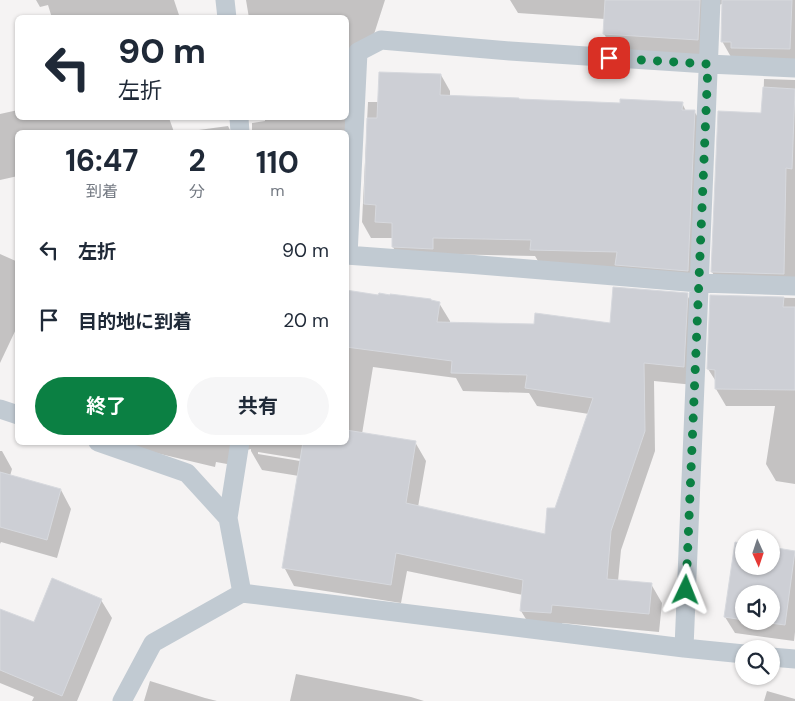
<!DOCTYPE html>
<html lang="ja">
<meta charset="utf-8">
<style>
body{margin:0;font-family:"DM Sans","Noto Sans JP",sans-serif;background:#f6f6f7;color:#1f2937;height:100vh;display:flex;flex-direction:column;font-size:19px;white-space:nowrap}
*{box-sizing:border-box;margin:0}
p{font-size:16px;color:#747a83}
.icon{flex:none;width:28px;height:28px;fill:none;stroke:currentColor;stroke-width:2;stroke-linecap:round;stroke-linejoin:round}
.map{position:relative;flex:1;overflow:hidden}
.side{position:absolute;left:15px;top:130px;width:334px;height:315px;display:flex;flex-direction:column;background:#fff;border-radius:8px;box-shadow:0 1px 4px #0004}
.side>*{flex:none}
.top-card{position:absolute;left:15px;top:15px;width:334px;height:105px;border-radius:8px;box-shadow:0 1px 4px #0004;background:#fff;color:#1f2937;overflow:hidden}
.needle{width:32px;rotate:177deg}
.tools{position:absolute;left:735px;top:530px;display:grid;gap:10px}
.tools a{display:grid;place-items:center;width:45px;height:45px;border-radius:50%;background:#fff;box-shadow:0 1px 4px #0004;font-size:25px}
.pin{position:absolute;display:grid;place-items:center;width:42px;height:42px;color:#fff;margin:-21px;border-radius:10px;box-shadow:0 2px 8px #0006}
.me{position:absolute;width:55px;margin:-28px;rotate:2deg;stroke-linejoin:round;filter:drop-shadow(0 0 4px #0008)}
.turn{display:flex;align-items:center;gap:18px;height:105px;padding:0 20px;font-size:22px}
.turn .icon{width:65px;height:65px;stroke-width:2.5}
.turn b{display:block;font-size:35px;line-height:42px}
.eta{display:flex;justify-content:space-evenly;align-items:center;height:85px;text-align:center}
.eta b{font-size:30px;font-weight:700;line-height:35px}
.action{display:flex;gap:10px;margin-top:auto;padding:10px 20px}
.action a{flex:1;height:58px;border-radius:30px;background:#0b8043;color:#fff;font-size:20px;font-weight:700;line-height:58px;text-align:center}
.action a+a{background:#f6f6f7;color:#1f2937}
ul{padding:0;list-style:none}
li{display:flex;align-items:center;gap:15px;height:70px;padding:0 20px}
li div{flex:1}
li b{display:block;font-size:19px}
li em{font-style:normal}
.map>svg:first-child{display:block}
.shadow{fill:#0003;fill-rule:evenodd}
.building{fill:#cdcfd5;stroke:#d7d9de}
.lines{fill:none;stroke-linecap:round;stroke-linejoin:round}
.service{stroke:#c1cad2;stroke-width:19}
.route{stroke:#0b8043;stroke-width:9;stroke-dasharray:0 16.2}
</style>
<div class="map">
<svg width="795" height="701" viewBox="0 0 795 701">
<rect width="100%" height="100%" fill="#f5f3f3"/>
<!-- shadow -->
<path class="shadow" d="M 36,0 L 174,0 L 180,18 L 52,18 L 48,5 L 40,7 Z
M 246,0 L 385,0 L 367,56 L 346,50 L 346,18 L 249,18 Z
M 510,0 L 795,0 L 795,72 L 731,57 L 722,41 L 723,5 L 722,4 L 715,6 L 707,56 L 614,50 L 604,34 L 605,19 L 518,13 Z
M 441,75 L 450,91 L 450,96 L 621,104 L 682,103 L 686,111 L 694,111 L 704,127 L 697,286 L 541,266 L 535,256 L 442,254 L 402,263 L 393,247 L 393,238 L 371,238 L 362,222 L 368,102 L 379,102 Z
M 764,79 L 795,80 L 795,291 L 722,289 L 712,272 L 763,114 Z
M 18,110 L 18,118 L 169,118 L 174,132 L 18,132 L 18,176 L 0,180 L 0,114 Z
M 265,118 L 346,118 L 346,132 L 252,132 L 252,123 L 265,121 Z
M 228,126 L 231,132 L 184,132 Z
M 0,254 L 18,262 L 18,325 L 0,363 Z
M 346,291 L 439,303 L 450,321 L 450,324 L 611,324 L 687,295 L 697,313 L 694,385 L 654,381 L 655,451 L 621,550 L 618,581 L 651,584 L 662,603 L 659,632 L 562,623 L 561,631 L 532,629 L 521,611 L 523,595 L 407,571 L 401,603 L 294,586 L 284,567 L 299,476 L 262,470 L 251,451 L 251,449 L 247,450 L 238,466 L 216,462 L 215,467 L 131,447 L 128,442 L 346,442 ZM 373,367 L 456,378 L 463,391 L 529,393 L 537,406 L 589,414 L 546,535 L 418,507 L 426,461 L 415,442 L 362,434 ZM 258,452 L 307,460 L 306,462 L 258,454 Z
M 711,296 L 795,298 L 795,484 L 776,481 L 766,464 L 775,406 L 726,406 L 716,389 L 717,383 L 708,369 Z
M 0,451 L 2,451 L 12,469 L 10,476 L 61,490 L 71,509 L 57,558 L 1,542 L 0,544 Z
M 795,552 L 795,632 L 794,641 L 735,633 L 725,617 L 744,566 L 771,566 ZM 744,594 L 771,594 L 771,621 L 744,621 Z
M 101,600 L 112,618 L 77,701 L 32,701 L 34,697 L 0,683 L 0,610 L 34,624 Z
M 296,674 L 411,697 L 424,701 L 290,701 Z
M 150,681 L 205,698 L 217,701 L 144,701 Z
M 767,691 L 795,699 L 795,701 L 764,701 Z"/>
<!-- building -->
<path class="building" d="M 605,0 L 700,0 L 698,40 L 603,34 Z
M 722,0 L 792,0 L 790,49 L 731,48 L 731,42 L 721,42 Z
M 379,72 L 441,74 L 440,95 L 519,98 L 519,99 L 620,103 L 620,99 L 683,102 L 682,110 L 695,110 L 688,271 L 615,265 L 617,252 L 530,250 L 531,240 L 433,238 L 433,249 L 392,247 L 392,223 L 375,222 L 376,205 L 364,204 L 367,118 L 377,118 Z
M 763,87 L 795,89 L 792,169 L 786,168 L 784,274 L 711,272 L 718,111 L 761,113 Z
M 613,287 L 688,293 L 684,367 L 644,363 L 645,431 L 611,531 L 607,579 L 652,583 L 649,614 L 552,605 L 551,613 L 520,611 L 523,580 L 396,553 L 391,585 L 282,568 L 303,442 L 346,442 L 346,430 L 416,441 L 406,503 L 545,534 L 547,508 L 555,508 L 593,398 L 525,388 L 527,375 L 451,373 L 452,361 L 346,347 L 346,290 L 378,295 L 379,293 L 390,295 L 390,294 L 431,299 L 431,300 L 440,302 L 437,322 L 534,324 L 535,313 L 610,323 Z
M 710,295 L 784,297 L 783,307 L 795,307 L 795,390 L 715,389 L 715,370 L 707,369 Z
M 0,472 L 61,489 L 47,540 L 0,527 Z
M 735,542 L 744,544 L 744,566 L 771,566 L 771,547 L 795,551 L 785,625 L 754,621 L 771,621 L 771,594 L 744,594 L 744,620 L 724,617 Z
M 52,578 L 102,599 L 62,696 L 0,670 L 0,609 L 34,622 Z"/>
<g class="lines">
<!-- service -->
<path class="service" d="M 225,0 L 227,18
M 239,118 L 240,132
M 346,255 L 468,264 L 699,283 L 795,286
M 348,255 L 358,52 L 381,40 L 510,51 L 708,64 L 795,68
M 0,409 L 18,415
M 98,442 L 187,473 L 228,518 L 242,593 L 684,648 L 744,654
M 228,518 L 240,442
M 684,648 L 711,0
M 771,657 L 795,659
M 122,701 L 153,643 L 242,593"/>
</g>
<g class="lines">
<!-- route -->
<path class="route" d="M 609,58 L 708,64 L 686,590"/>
</g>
</svg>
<div class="tools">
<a><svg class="needle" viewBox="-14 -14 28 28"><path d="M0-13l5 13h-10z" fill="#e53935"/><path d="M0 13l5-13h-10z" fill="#747a83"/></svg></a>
<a><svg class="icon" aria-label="sound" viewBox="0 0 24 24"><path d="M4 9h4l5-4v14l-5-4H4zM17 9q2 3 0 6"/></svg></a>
<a><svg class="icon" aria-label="search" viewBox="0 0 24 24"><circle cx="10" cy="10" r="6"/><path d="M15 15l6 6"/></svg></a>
</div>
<div class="pin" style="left:609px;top:58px;background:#d93025"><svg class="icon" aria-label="arrive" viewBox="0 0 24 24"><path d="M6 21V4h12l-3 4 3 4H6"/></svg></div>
<svg class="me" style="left:686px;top:590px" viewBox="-20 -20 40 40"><path d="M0-17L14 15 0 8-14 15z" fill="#0b8043" stroke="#fff" stroke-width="4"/></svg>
<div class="top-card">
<div class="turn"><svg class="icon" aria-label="left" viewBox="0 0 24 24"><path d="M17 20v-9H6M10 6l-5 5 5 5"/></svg><div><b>90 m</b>左折</div></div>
</div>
<section class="side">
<div class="eta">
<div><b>16:47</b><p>到着</p></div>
<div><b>2</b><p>分</p></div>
<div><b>110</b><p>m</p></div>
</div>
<ul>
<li><svg class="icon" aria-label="left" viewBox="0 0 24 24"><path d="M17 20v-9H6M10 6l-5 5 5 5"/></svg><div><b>左折</b></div><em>90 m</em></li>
<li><svg class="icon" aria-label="arrive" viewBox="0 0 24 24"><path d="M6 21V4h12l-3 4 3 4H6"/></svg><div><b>目的地に到着</b></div><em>20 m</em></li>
</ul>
<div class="action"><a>終了</a><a>共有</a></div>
</section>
</div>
